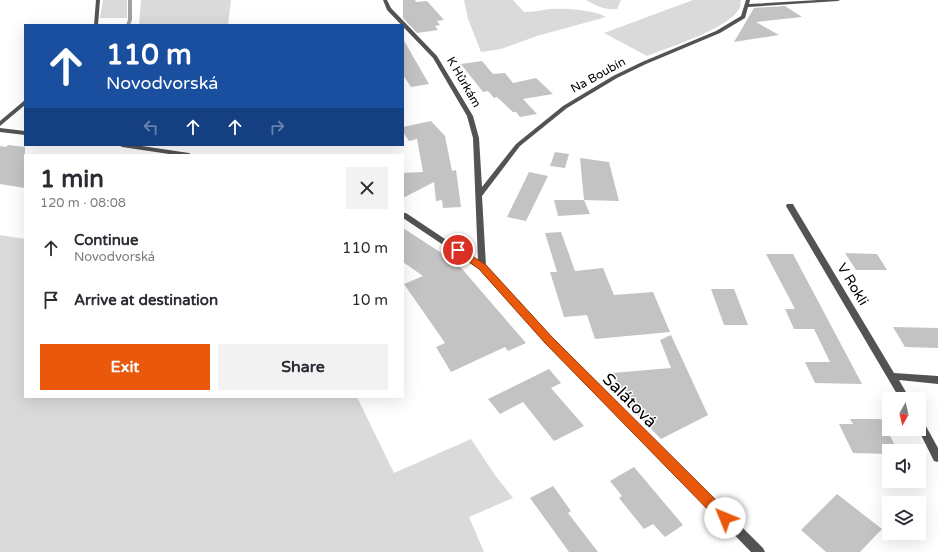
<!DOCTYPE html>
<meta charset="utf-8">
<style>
body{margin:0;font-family:"Varela Round",sans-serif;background:#f2f2f3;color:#2b2b33;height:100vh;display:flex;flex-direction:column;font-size:15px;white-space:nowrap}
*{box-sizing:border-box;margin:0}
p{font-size:13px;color:#7c7c81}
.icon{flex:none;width:22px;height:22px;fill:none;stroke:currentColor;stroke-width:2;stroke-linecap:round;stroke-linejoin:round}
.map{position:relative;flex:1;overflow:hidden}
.panel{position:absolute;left:24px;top:154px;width:380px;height:244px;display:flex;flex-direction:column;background:#fff;border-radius:0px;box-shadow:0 4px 16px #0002}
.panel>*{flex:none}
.top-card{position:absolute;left:24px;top:24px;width:380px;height:122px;border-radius:0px;box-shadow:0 4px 16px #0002;background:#1a4fa0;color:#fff;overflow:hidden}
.needle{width:26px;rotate:188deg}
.fabs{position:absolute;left:882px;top:392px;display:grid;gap:8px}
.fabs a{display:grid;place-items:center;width:44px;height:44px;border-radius:0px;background:#fff;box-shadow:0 4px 16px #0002;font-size:20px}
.pin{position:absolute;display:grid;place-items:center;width:34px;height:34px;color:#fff;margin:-17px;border:2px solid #fff;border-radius:50%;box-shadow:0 1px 4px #0007}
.me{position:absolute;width:44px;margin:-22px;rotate:315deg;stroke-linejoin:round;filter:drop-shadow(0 0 3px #0008)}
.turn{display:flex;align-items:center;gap:14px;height:84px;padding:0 16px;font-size:18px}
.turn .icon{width:52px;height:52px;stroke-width:2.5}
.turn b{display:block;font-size:28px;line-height:34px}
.lanes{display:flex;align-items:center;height:38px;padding:0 16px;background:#0003;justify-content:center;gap:20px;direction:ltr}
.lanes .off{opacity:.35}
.round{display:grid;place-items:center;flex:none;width:42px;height:42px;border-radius:0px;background:#f2f2f3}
.headline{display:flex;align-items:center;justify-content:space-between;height:68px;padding:0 16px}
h1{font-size:24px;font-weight:800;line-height:30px}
.primary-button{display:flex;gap:8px;margin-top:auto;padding:8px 16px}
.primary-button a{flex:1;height:46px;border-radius:0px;background:#ea580c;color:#fff;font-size:16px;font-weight:800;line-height:46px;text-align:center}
.primary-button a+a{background:#f2f2f3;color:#2b2b33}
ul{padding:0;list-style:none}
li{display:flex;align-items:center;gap:12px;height:52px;padding:0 16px}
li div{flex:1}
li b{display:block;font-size:15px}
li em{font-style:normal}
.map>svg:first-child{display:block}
.green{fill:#dadada}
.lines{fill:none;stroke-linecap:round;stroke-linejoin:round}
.stream{fill:#a1a1a1;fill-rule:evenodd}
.building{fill:#c3c3c3}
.lane{fill:#535353;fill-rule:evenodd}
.street{fill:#535353;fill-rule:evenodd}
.route{fill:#ea580c;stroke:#983908}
.labels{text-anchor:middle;stroke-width:3;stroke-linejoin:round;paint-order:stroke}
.far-street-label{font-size:12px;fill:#000;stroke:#fff}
.street-label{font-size:14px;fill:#000;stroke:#fff}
.near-street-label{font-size:17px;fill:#000;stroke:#fff}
</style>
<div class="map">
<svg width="938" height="552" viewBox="0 0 938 552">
<rect width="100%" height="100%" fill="#fff"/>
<!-- green -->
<path class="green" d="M 103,0 L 127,0 L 127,18 L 100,18 Z
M 141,0 L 231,0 L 228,25 L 139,25 Z
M 464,0 L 513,0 L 524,12 C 533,12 541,10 550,9 C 564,8 595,10 606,17 L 537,36 L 501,49 L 481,52 L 468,19 Z
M 586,0 L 621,0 L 617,9 C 604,10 597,6 586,0 Z
M 693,0 L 741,0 C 740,3 741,7 739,9 C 728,29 669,47 647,56 L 604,33 Z
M 0,235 L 25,239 L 25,397 L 357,397 L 394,473 L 471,439 L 495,475 L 513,498 L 469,517 L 484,552 L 0,552 Z"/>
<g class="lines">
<!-- stream -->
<path class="stream" d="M 128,0 L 132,0 L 132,20 L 130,25 L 126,25 L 128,20 Z"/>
</g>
<!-- building -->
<path class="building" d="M 403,0 L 415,0 L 416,2 L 427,1 L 444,20 L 437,21 L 440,25 L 435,26 L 438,30 L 417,33 L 403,18 Z
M 785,6 L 802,17 L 756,22 L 779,35 L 734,42 L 754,8 Z
M 403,39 L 429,84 L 411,87 L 403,75 Z
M 482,61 L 493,74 L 505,73 L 513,83 L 536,78 L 553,94 L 523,99 L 537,114 L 520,117 L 516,112 L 513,112 L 497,97 L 494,98 L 488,91 L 483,92 L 461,64 Z
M 431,121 L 445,136 L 452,171 L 456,170 L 461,207 L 443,208 L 442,200 L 436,201 L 434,182 L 403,198 L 403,173 L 423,172 L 417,139 L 409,141 L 403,132 L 403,127 Z
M 8,145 L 25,147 L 25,188 L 0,184 L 0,146 L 6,147 Z
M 555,152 L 569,154 L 565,168 L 550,166 Z
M 580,158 L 609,162 L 619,201 L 584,200 Z
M 529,172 L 548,176 L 526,221 L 507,217 Z
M 554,200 L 584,200 L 590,214 L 558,216 Z
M 403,228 L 457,263 L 526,343 L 508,351 L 505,347 L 451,372 L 436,347 L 445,343 L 404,284 L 423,276 L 403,262 Z
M 561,232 L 575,271 L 603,268 L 614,295 L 653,292 L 670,332 L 595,339 L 587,315 L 564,317 L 550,272 L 557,272 L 545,233 Z
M 845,253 L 877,254 L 887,270 L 856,270 Z
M 766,254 L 793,254 L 862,384 L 815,383 L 805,362 L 830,362 L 814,329 L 794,329 L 785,309 L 795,309 Z
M 711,289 L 734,289 L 748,325 L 724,325 Z
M 893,327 L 938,328 L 938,348 L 905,347 Z
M 671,335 L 708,415 L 661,439 L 622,399 L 612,373 L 671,368 L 660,340 Z
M 549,369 L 561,383 L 551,388 L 584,426 L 554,441 L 523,402 L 500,414 L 488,399 Z
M 850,419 L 881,419 L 898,451 L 889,451 L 889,454 L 853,453 L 839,424 L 853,424 Z
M 634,467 L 683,525 L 665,537 L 653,524 L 644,529 L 619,498 L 622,496 L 610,481 Z
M 553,486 L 571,511 L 568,513 L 598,552 L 569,552 L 530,498 Z
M 837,494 L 882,529 L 860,552 L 826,552 L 801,530 Z"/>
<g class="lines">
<!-- lane -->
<path class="lane" d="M 96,0 L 100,0 L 98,25 L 94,25 Z
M 25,100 L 25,105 L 0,126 L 0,121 Z"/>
<!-- street -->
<path class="street" d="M 383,0 L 387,0 L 391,8 L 437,56 L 473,116 L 479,138 L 482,187 L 516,144 L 563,106 L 613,76 L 642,62 L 716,31 L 741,16 L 746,0 L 750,0 L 749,4 L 818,0 L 840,0 L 838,1 L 748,7 L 745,18 L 720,33 L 646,64 L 617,78 L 567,108 L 520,146 L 482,196 L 486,266 L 552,338 L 763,548 L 765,552 L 751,552 L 546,342 L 479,269 L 403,218 L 403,213 L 406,213 L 478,261 L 473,138 L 467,116 L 433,58 L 387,10 Z
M 0,128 L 25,131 L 25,135 L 0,132 Z
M 119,145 L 135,145 L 189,153 L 192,155 L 176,155 L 122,147 Z
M 787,204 L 793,204 L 794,206 L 894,373 L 938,376 L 938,384 L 899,380 L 910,399 L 900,399 L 786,206 Z
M 919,418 L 922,419 L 938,448 L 938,462 L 934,461 L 918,429 L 919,429 Z"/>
</g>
<!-- route -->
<path class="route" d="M 458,247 L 486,265 L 552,337 L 730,514 L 732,518 L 730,523 L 725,524 L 721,523 L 545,343 L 479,269 L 455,252 L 454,250 Z"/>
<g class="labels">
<!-- far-street labels -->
<g class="far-street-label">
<text transform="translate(598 75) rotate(-29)" y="4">Na Boubín</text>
<text transform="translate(464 82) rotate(60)" y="4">K Hůrkám</text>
</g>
<!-- street labels -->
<g class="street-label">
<text transform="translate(853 284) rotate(59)" y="5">V Rokli</text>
</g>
<!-- near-street labels -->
<g class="near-street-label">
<text transform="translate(630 400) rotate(45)" y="6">Salátová</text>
</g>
</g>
</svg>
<div class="fabs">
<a><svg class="needle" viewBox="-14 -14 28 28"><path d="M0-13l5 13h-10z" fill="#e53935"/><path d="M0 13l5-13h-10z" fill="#7c7c81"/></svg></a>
<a><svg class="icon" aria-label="sound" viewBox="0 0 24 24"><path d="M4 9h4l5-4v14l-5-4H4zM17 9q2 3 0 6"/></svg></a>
<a><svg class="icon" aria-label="layers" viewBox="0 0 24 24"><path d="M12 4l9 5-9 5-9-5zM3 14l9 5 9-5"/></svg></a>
</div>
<div class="pin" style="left:458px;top:250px;background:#d93025"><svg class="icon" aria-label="arrive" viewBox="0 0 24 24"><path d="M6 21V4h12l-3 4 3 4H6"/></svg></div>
<svg class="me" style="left:725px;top:518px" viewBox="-20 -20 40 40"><circle r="19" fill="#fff"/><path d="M0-13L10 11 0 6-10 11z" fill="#ea580c"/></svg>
<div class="top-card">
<div class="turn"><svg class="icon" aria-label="ahead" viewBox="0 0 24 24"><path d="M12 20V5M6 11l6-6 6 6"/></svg><div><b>110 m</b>Novodvorská</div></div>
<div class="lanes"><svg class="icon off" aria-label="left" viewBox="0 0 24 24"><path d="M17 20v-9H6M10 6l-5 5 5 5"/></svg><svg class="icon" aria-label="ahead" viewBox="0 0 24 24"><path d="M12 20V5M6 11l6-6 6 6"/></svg><svg class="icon" aria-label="ahead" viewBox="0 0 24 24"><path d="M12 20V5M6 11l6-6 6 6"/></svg><svg class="icon off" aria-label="right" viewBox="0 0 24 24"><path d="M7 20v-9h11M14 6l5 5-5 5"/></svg></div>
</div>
<section class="panel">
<div class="headline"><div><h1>1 min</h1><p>120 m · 08:08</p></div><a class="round"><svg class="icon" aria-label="close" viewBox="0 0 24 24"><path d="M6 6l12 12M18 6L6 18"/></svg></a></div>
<ul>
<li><svg class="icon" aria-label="ahead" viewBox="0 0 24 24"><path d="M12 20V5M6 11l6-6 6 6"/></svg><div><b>Continue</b><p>Novodvorská</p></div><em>110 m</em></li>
<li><svg class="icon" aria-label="arrive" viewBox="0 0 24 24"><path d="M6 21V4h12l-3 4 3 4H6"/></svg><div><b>Arrive at destination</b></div><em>10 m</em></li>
</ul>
<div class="primary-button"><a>Exit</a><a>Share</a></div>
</section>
</div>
